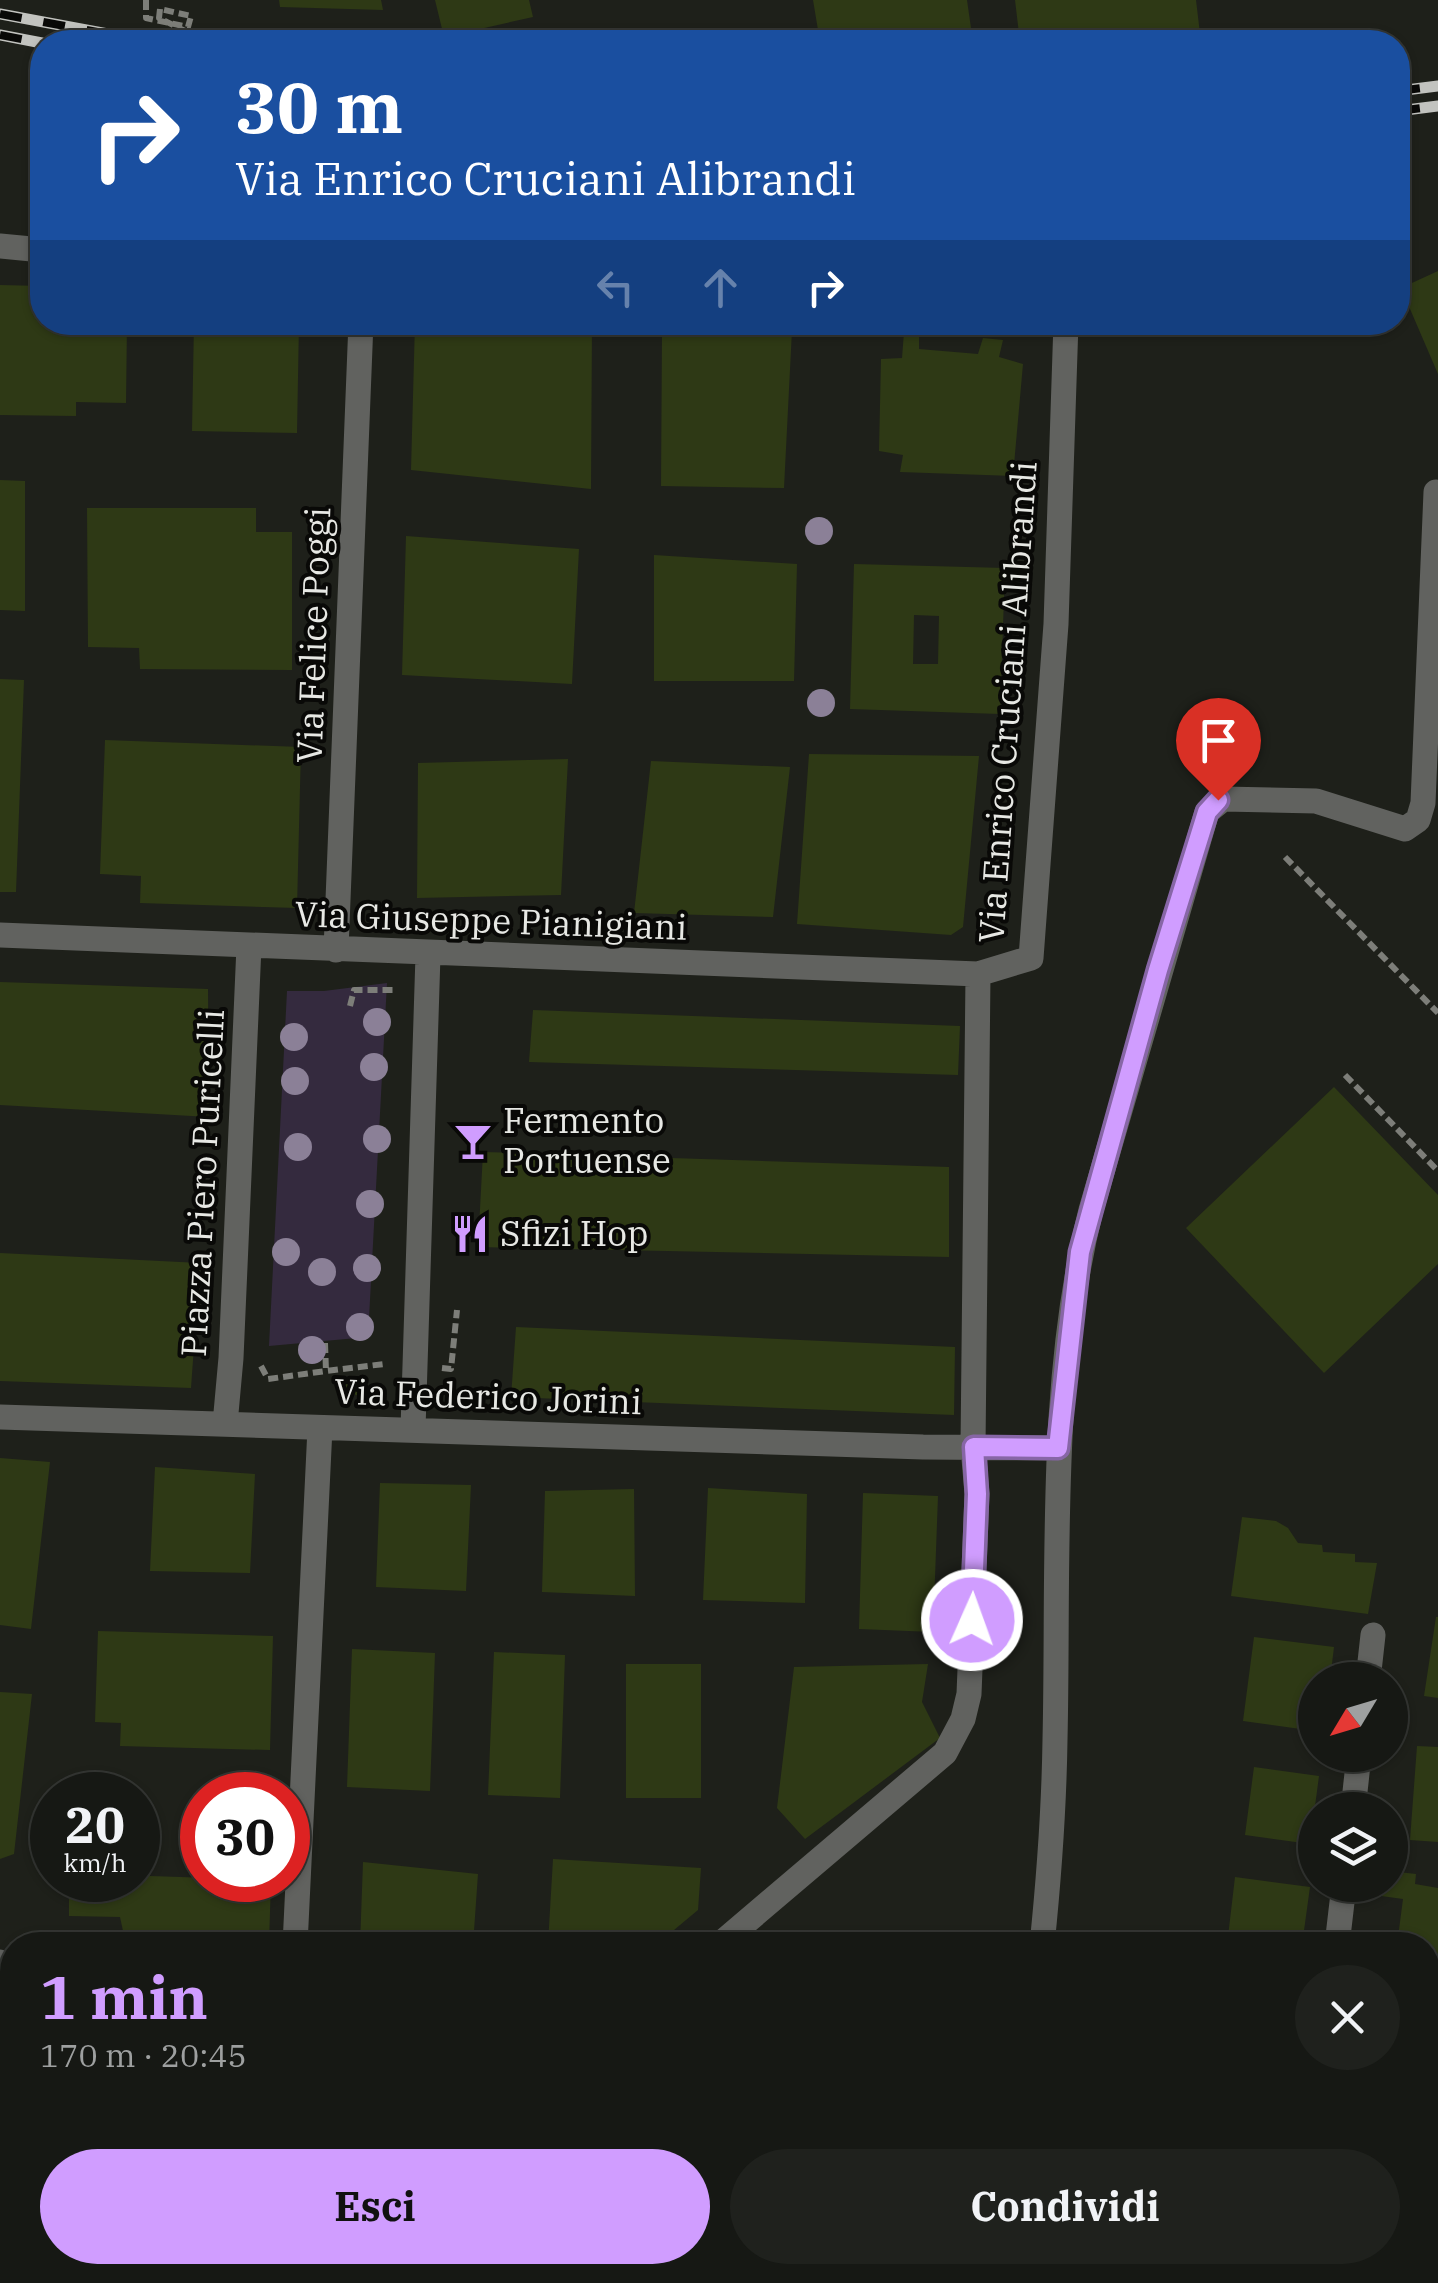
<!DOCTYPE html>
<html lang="it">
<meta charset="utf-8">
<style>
body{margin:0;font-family:"IBM Plex Serif",serif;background:#1f211d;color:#f1f3f6;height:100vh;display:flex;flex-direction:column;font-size:38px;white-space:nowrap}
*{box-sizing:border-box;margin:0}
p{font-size:32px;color:#9ea0a0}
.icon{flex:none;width:55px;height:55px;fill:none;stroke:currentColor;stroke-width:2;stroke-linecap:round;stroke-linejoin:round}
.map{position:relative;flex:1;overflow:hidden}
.side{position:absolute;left:0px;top:1932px;width:1440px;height:352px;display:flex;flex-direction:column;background:#161814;border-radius:40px 40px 0 0;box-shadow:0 2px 8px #0004,0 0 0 2px #353734}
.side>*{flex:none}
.hud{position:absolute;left:30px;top:30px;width:1380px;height:305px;border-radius:40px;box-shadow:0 2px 8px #0004,0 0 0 2px #353734;background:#1a4fa0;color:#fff;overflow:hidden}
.needle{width:65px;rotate:232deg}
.controls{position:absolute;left:1298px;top:1662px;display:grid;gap:20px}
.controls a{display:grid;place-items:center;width:110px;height:110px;border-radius:50%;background:#161814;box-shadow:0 2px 8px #0004,0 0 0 2px #353734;font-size:50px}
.speed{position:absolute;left:30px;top:1772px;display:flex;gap:20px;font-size:50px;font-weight:700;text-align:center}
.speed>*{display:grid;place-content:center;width:130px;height:130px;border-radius:50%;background:#161814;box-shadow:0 2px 8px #0004,0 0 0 2px #353734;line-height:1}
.speed small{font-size:25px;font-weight:400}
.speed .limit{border:15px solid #d22;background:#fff;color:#111}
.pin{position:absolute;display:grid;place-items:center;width:85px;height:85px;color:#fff;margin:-102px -42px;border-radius:50% 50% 50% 0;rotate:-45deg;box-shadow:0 0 10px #0007}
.pin .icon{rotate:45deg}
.me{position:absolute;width:110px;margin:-55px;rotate:2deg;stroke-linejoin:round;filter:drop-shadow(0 0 8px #0008)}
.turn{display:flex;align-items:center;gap:35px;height:210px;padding:0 40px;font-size:45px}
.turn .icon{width:130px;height:130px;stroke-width:2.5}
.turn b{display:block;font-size:70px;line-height:85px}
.lanes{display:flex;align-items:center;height:95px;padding:0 40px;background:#0003;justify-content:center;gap:50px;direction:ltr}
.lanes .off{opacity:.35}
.round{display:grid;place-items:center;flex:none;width:105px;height:105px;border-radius:52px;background:#1f211d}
.summary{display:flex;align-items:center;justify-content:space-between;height:170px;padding:0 40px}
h1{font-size:60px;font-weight:700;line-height:75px;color:#d09dff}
.cta{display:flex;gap:20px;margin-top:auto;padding:20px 40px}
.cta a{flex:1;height:115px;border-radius:60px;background:#d09dff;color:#111;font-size:40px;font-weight:700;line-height:115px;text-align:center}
.cta a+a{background:#1f211d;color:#f1f3f6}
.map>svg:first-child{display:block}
.green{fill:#342a3e}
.building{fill:#2e3915;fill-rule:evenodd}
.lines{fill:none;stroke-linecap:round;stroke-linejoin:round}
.path{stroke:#7d7e79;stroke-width:6;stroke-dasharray:10 5;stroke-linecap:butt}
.minor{stroke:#61625f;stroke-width:25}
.rail-casing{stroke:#c2c3bf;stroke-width:11}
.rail{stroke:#090907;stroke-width:8;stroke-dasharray:22;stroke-linecap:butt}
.path-bridge{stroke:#7d7e79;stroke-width:6;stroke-dasharray:10 5;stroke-linecap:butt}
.tree{fill:#8b8097}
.route-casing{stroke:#8766a6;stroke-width:25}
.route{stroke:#d09dff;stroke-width:18}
.labels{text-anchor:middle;stroke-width:8;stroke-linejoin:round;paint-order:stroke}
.street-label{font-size:35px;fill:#e7e8e4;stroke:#090907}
.poi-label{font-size:35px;fill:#e7e8e4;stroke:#090907;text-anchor:start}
</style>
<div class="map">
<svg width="1438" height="2283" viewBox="0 0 1438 2283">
<rect width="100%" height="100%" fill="#1e201a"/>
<!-- green -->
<path class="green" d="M 387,983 L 368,1337 L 269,1346 L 287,991 L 324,991 Z"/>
<!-- building -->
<path class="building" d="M 279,0 L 381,0 L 383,10 L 280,7 Z
M 435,0 L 529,0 L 533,17 L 444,37 Z
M 813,0 L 967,0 L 973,42 L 820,42 Z
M 1015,0 L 1196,0 L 1201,42 L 1020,42 Z
M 1438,271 L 1438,374 L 1401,288 Z
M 0,285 L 42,286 L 42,322 L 127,322 L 126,403 L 76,402 L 76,416 L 0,415 Z
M 194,322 L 299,322 L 297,433 L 192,431 Z
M 415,322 L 592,322 L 591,489 L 411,470 Z
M 919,329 L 919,349 L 978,354 L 983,338 L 1003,340 L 999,357 L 1023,364 L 1013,476 L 900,472 L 903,455 L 879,451 L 881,359 L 902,358 L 904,332 Z
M 792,330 L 784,488 L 661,486 L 662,332 Z
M 0,480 L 25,481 L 25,611 L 0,610 Z
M 87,508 L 256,508 L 256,532 L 292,532 L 292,670 L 140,669 L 139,648 L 88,647 Z
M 406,536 L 579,549 L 572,684 L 402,675 Z
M 654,555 L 797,564 L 794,681 L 654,681 Z
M 854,564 L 1005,568 L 1000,714 L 850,709 ZM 914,615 L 939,616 L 938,664 L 913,664 Z
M 0,679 L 24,680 L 16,892 L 0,892 Z
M 105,740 L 301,747 L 297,908 L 140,903 L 141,876 L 100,874 Z
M 809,754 L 979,756 L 963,927 L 951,935 L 797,924 Z
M 568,759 L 561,895 L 417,898 L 418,763 Z
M 651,761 L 790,767 L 773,917 L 634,913 Z
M 0,982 L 208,989 L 209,1117 L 0,1105 Z
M 533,1010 L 960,1026 L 958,1075 L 529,1062 Z
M 1334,1087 L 1438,1195 L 1438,1264 L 1324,1373 L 1186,1228 Z
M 483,1152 L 949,1167 L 949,1257 L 478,1247 Z
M 0,1253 L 200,1263 L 191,1388 L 0,1381 Z
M 516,1327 L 955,1347 L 954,1415 L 511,1397 Z
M 348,1377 L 363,1381 L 358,1396 L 344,1389 Z
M 0,1458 L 50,1462 L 31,1629 L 0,1625 Z
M 155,1467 L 255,1474 L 250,1573 L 150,1571 Z
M 380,1483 L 471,1485 L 466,1591 L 376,1587 Z
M 708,1488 L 807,1494 L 805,1603 L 703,1600 Z
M 634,1489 L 635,1596 L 542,1592 L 545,1491 Z
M 863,1493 L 938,1496 L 933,1632 L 859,1629 Z
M 1242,1517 L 1276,1521 L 1288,1528 L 1298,1543 L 1322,1545 L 1323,1552 L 1355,1554 L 1355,1562 L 1377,1563 L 1368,1614 L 1231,1596 Z
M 1436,1617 L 1438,1617 L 1438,1698 L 1424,1696 Z
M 98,1631 L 273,1636 L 270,1750 L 120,1746 L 121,1723 L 95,1722 Z
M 1254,1637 L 1334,1647 L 1330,1680 L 1315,1680 L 1315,1731 L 1243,1721 Z
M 352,1649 L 435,1653 L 430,1791 L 347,1787 Z
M 494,1652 L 565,1655 L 560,1798 L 488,1795 Z
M 626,1664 L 701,1664 L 701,1798 L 626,1798 Z
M 928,1664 L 922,1702 L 940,1738 L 805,1839 L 777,1808 L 794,1667 Z
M 0,1692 L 32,1694 L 14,1854 L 0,1859 Z
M 1417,1746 L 1438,1747 L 1438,1842 L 1410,1840 Z
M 1254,1767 L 1319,1776 L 1310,1844 L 1245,1835 Z
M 138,1826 L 151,1826 L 150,1876 L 271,1880 L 269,1944 L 125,1940 L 120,1917 L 69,1916 L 69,1880 L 138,1880 Z
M 553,1859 L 701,1868 L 698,1910 L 656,1945 L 548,1944 Z
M 363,1862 L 478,1874 L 473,1945 L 360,1945 Z
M 1390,1871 L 1416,1874 L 1415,1884 L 1438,1888 L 1438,2037 L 1428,2036 L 1428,1945 L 1397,1945 L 1403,1899 L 1374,1895 L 1375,1885 L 1390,1885 Z
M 1235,1877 L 1310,1887 L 1302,1945 L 1227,1945 Z
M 1428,2078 L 1438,2080 L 1438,2122 L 1428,2120 Z
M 0,2146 L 12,2154 L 12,2269 L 0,2269 Z
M 1247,2272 L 1280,2272 L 1290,2283 L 1237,2283 Z"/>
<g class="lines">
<!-- path -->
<path class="path" d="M 146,0 L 146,18 L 188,27 L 191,16 L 160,9
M 1285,857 L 1438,1013
M 350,1006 L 354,990 L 397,990
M 1345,1075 L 1438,1171
M 325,1343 L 326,1371 L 384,1364
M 261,1366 L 268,1379 L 326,1371
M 442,1368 L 451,1369 L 457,1310
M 895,2272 L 905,2283"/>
<!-- minor -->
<path class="minor" d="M 0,246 L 42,250
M 0,935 L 978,974 L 1031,958 L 1056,624 L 1066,322
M 336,950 L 361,322
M 0,1417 L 923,1447 L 1058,1448
M 225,1424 L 231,1358 L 249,946
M 413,1429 L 428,955
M 1368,1680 L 1373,1635
M 1353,1810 L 1359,1755
M 295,1945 L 320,1428
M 719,1945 L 945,1753 L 963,1719 L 969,1694 L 977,1494 L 973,1447 L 978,974
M 1042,1945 C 1049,1877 1054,1808 1055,1740 C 1059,1566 1048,1381 1091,1210 L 1207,812 L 1223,799 L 1316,801 L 1405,829 L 1418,820 L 1423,803 L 1436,492
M 1337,1945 L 1344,1885
M 0,1962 L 12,1966
M 1428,2209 L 1438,2220
M 1428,2265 L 1438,2252
M 998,2283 L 999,2272"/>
<!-- rail casing -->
<g class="rail-casing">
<path id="rail" d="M 0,14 L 151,42
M 0,35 L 42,43
M 1398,91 L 1438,86
M 1398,111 L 1438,106"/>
</g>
<!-- rail -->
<use href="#rail" class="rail"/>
<!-- path-bridge -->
<path class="path-bridge" d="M 160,9 L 159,18 L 185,31 L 183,42"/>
</g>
<!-- trees -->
<g class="tree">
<circle cx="819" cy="531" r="14"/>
<circle cx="821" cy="703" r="14"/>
<circle cx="377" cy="1022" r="14"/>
<circle cx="294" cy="1037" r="14"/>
<circle cx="374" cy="1067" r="14"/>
<circle cx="295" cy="1081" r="14"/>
<circle cx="377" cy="1139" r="14"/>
<circle cx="298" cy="1147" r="14"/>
<circle cx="370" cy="1204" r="14"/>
<circle cx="286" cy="1252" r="14"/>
<circle cx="367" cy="1268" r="14"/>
<circle cx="322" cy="1272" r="14"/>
<circle cx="360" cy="1327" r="14"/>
<circle cx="312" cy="1350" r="14"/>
</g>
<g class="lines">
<!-- route casing -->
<g class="route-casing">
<path id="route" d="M 972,1620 L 977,1494 L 974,1447 L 1058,1448 L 1080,1252 L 1158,970 L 1207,812 L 1218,800"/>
</g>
<!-- route -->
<use href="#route" class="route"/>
</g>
<!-- icons -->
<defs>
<g id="bar-bare" transform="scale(3)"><path d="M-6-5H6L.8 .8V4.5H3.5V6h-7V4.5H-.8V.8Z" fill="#d09dff" stroke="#090907" stroke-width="2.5" paint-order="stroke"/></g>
<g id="restaurant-bare" transform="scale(3)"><path d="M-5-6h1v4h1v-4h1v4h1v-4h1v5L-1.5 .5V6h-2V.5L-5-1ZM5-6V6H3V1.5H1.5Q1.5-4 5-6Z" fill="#d09dff" stroke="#090907" stroke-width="2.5" paint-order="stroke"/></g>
</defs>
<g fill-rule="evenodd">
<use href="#bar-bare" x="473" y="1141"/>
<use href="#restaurant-bare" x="470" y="1234"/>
</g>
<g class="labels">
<!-- street labels -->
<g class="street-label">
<text transform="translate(314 635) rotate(-88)" y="12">Via Felice Poggi</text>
<text transform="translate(1008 702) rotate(-86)" y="12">Via Enrico Cruciani Alibrandi</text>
<text transform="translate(491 921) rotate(2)" y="12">Via Giuseppe Pianigiani</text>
<text transform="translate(203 1183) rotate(-87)" y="12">Piazza Piero Puricelli</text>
<text transform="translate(488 1397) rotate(2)" y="12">Via Federico Jorini</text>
</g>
<!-- poi labels -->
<g class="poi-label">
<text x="503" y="1133">Fermento<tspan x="503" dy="40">Portuense</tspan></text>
<text x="500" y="1246">Sfizi Hop</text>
</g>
</g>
</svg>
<div class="controls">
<a><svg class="needle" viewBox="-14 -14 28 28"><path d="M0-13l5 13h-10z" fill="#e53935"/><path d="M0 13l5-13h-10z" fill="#9ea0a0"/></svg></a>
<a><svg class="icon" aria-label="layers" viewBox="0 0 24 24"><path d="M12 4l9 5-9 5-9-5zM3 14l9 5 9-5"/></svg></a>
</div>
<div class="speed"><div>20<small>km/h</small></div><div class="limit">30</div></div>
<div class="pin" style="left:1218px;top:800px;background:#d93025"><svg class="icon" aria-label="arrive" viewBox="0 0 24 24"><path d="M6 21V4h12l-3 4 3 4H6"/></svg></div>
<svg class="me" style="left:972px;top:1620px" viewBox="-20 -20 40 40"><circle r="17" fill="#d09dff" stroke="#fff" stroke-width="3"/><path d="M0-11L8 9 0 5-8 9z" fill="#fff"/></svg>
<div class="hud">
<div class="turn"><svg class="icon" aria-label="right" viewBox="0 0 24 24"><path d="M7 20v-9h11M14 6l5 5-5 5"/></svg><div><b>30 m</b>Via Enrico Cruciani Alibrandi</div></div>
<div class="lanes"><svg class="icon off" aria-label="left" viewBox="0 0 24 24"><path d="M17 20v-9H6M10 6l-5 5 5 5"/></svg><svg class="icon off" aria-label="ahead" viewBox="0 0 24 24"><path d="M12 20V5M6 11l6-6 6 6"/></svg><svg class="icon" aria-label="right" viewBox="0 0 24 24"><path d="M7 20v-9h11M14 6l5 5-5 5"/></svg></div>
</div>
<section class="side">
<div class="summary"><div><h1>1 min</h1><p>170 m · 20:45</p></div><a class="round"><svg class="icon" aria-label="close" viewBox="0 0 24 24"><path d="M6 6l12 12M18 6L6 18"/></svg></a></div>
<div class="cta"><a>Esci</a><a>Condividi</a></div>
</section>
</div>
